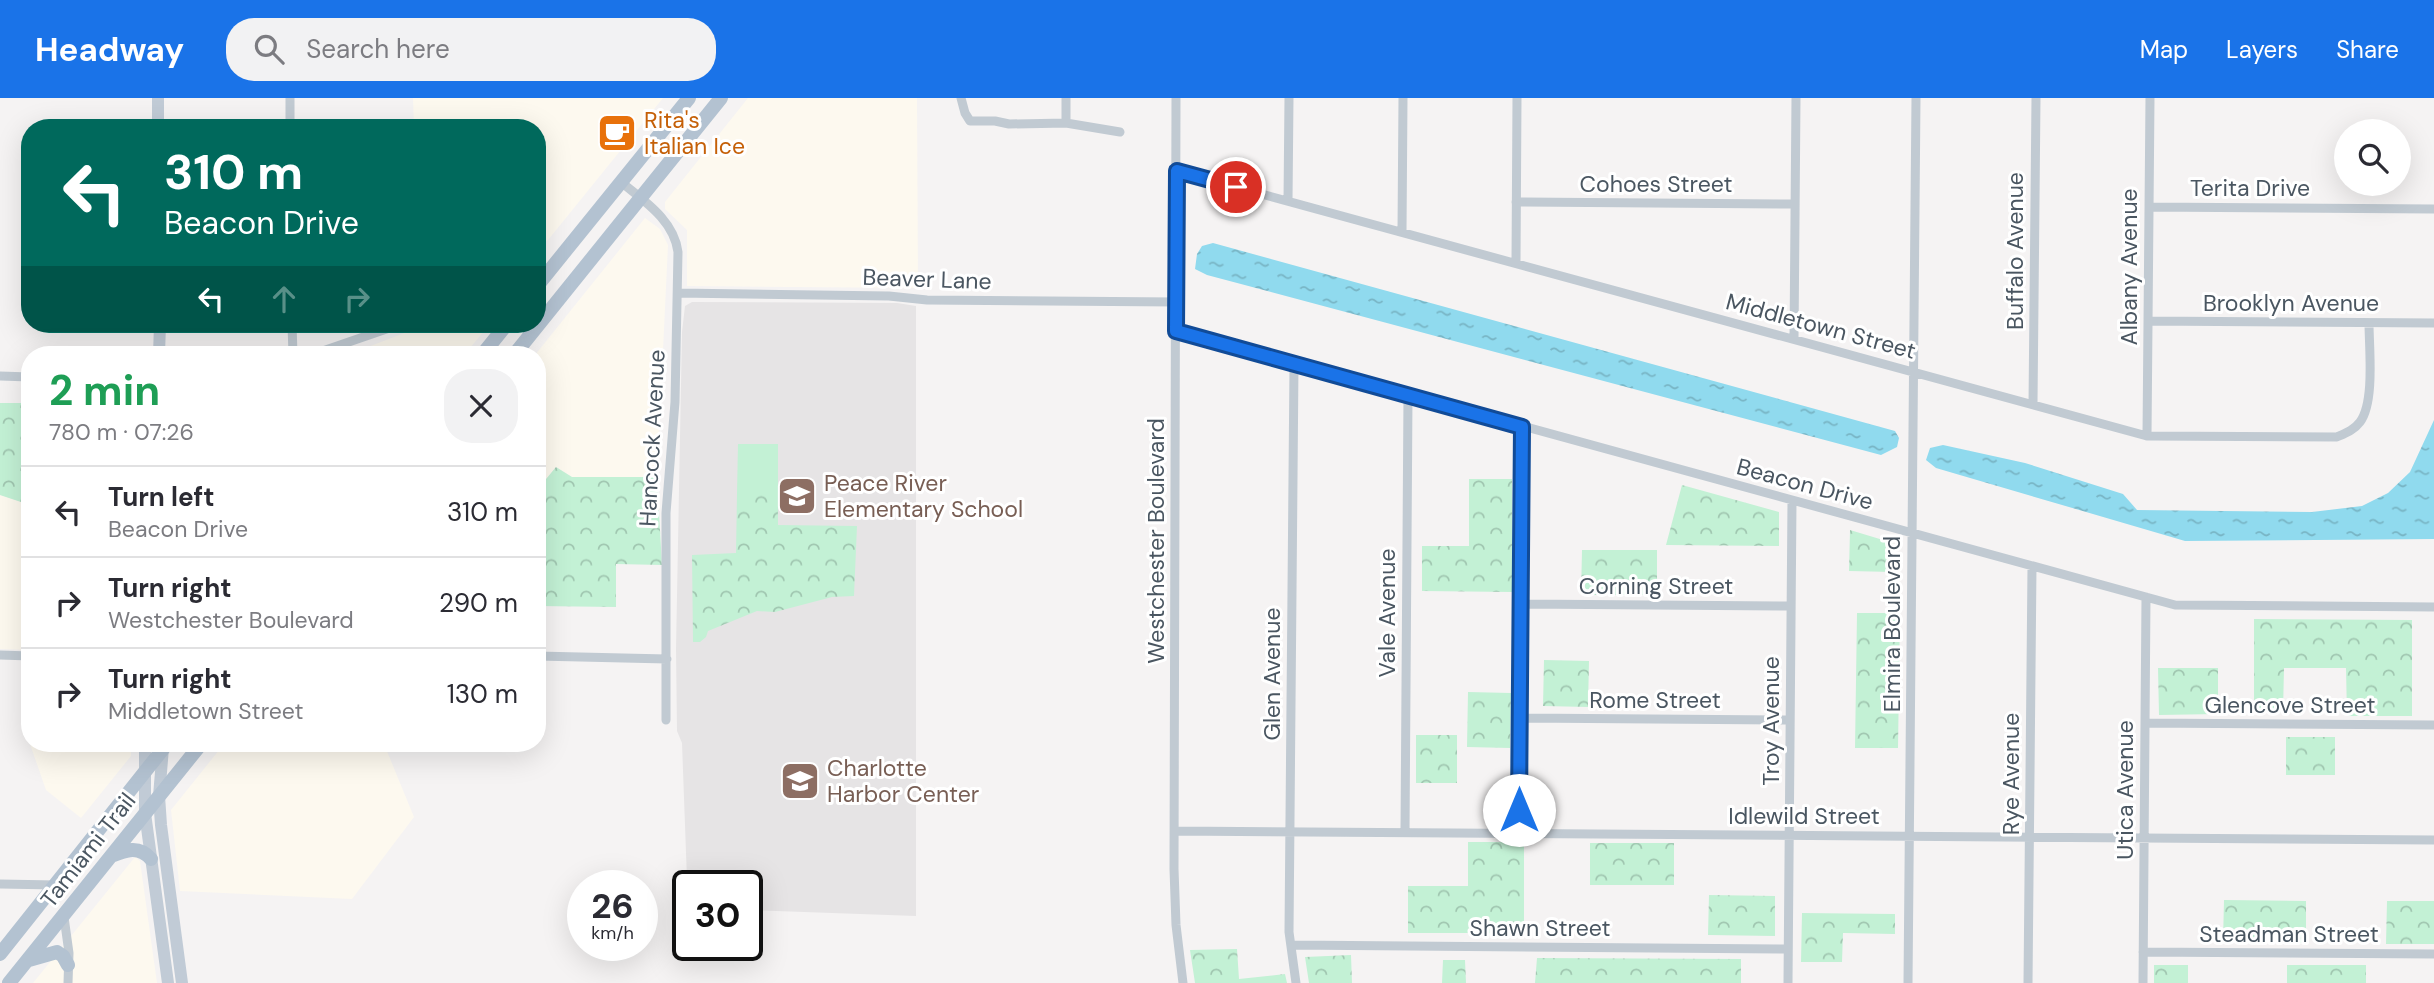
<!DOCTYPE html>
<meta charset="utf-8">
<style>
body{margin:0;font-family:"DM Sans",sans-serif;background:#f2f2f3;color:#2b2b33;height:100vh;display:flex;flex-direction:column;font-size:26px;white-space:nowrap}
*{box-sizing:border-box;margin:0}
p{font-size:23px;color:#7c7c81}
.icon{flex:none;width:38px;height:38px;fill:none;stroke:currentColor;stroke-width:2;stroke-linecap:round;stroke-linejoin:round}
.map{position:relative;flex:1;overflow:hidden}
.drawer{position:absolute;left:21px;top:248px;width:525px;height:406px;display:flex;flex-direction:column;background:#fff;border-radius:28px;box-shadow:0 7px 28px #0002}
.drawer>*{flex:none}
.top-card{position:absolute;left:21px;top:21px;width:525px;height:214px;border-radius:28px;box-shadow:0 7px 28px #0002;background:#00695c;color:#fff;overflow:hidden}
.buttons{position:absolute;left:2334px;top:21px;display:grid;gap:14px}
.buttons a{display:grid;place-items:center;width:77px;height:77px;border-radius:50%;background:#fff;box-shadow:0 7px 28px #0002;font-size:35px}
.speed{position:absolute;left:567px;top:772px;display:flex;gap:14px;font-size:35px;font-weight:700;text-align:center}
.speed>*{display:grid;place-content:center;width:91px;height:91px;border-radius:50%;background:#fff;box-shadow:0 7px 28px #0002;line-height:1}
.speed small{font-size:18px;font-weight:400}
.speed .limit{border:4px solid #111;border-radius:10px;background:#fff;color:#111}
.pin{position:absolute;display:grid;place-items:center;width:60px;height:60px;color:#fff;margin:-30px;border:4px solid #fff;border-radius:50%;box-shadow:0 2px 7px #0007}
.me{position:absolute;width:77px;margin:-38px;rotate:0deg;stroke-linejoin:round;filter:drop-shadow(0 0 5px #0008)}
.turn{display:flex;align-items:center;gap:24px;height:147px;padding:0 28px;font-size:32px}
.turn .icon{width:91px;height:91px;stroke-width:2.5}
.turn b{display:block;font-size:49px;line-height:60px}
.lanes{display:flex;align-items:center;height:66px;padding:0 28px;background:#0003;justify-content:center;gap:35px;direction:ltr}
.lanes .off{opacity:.35}
.round{display:grid;place-items:center;flex:none;width:74px;height:74px;border-radius:28px;background:#f2f2f3}
.summary{display:flex;align-items:center;justify-content:space-between;height:119px;padding:0 28px}
h1{font-size:42px;font-weight:700;line-height:52px;color:#1e9e55}
ul{padding:0;list-style:none}
li{display:flex;align-items:center;gap:21px;height:91px;padding:0 28px;border-top:2px solid #e1e1e2}
li div{flex:1}
li b{display:block;font-size:26px}
li em{font-style:normal}
header{display:flex;align-items:center;gap:42px;box-sizing:border-box;height:98px;padding:0 35px;background:#1a73e8;color:#fff}
header strong{font-size:33px}
nav{display:flex;gap:38px;margin-inline-start:auto;font-size:24px}
.search{width:490px;height:63px;background:#f2f2f3;display:flex;align-items:center;gap:18px;box-sizing:border-box;padding:0 24px;border-radius:28px;color:#7c7c81;font-size:26px}
.map>svg:first-child{display:block}
.commercial{fill:#fdf9ef}
.education{fill:#e6e4e5}
.forest{fill:url(#forest-crowns)}
.pitch{fill:#c3f1d5}
.water{fill:url(#water-ripples)}
.lines{fill:none;stroke-linecap:round;stroke-linejoin:round}
.street{stroke:#c1cad2;stroke-width:9}
.secondary{stroke:#c1cbd6;stroke-width:12}
.primary{stroke:#b3c2d1;stroke-width:14}
.route-casing{stroke:#114b97;stroke-width:18}
.route{stroke:#1a73e8;stroke-width:12}
.labels{text-anchor:middle;stroke-width:6;stroke-linejoin:round;paint-order:stroke}
.food-label{font-size:23px;fill:#c56008;stroke:#fff;text-anchor:start}
.street-label{font-size:23px;fill:#4a5661;stroke:#fff}
.education-label{font-size:23px;fill:#785e54;stroke:#fff;text-anchor:start}
</style>
<header>
<strong>Headway</strong>
<div class="search"><svg class="icon" aria-label="search" viewBox="0 0 24 24"><circle cx="10" cy="10" r="6"/><path d="M15 15l6 6"/></svg>Search here</div>
<nav><a>Map</a><a>Layers</a><a>Share</a></nav>
</header>
<div class="map">
<svg width="2434" height="885" viewBox="0 0 2434 885">
<defs>
<pattern id="forest-crowns" width="20" height="18" patternUnits="userSpaceOnUse" patternTransform="scale(1.75)"><rect width="20" height="18" fill="#c3f1d5"/><path d="M2 6a3 3 0 1 1 6 0M12 15a3 3 0 1 1 6 0" fill="none" stroke="#a0c6b0"/></pattern>
<pattern id="water-ripples" width="26" height="14" patternUnits="userSpaceOnUse" patternTransform="scale(1.75)"><rect width="26" height="14" fill="#90daee"/><path d="M2 4q2-2 4 0t4 0M15 11q2-2 4 0t4 0" fill="none" stroke="#78b4c4"/></pattern>
</defs>
<rect width="100%" height="100%" fill="#f5f3f3"/>
<!-- commercial -->
<path class="commercial" d="M 413,0 L 663,0 L 548,142 L 537,147 L 537,30 L 414,30 Z
M 748,0 L 917,0 L 918,190 L 687,188 L 687,132 L 665,111 L 665,104 Z
M 645,120 L 660,131 L 668,147 L 657,379 L 572,379 L 556,369 L 537,392 L 537,257 L 535,257 Z
M 428,226 L 490,226 L 464,257 L 347,257 Z
M 0,397 L 30,407 L 30,552 L 0,551 Z
M 30,646 L 131,646 L 131,658 L 81,720 L 46,692 Z
M 224,646 L 384,646 L 414,719 L 352,801 L 180,793 L 171,712 Z
M 135,759 L 140,763 L 157,885 L 33,885 Z"/>
<!-- education -->
<path class="education" d="M 692,204 L 897,205 L 916,208 L 916,818 L 747,812 L 747,788 L 688,788 L 688,809 L 682,645 L 677,633 L 676,551 L 682,234 L 685,208 Z"/>
<!-- forest -->
<path class="forest" d="M 0,305 L 30,305 L 30,407 L 0,397 Z
M 556,369 L 572,379 L 657,379 L 662,467 L 616,466 L 616,509 L 537,508 L 537,392 Z
M 1469,381 L 1512,381 L 1512,494 L 1422,493 L 1422,448 L 1469,448 Z
M 1682,387 L 1779,414 L 1779,448 L 1666,447 Z
M 737,395 L 778,395 L 778,427 L 857,428 L 854,498 L 832,499 L 775,514 L 757,513 L 708,533 L 706,539 L 700,544 L 693,544 L 692,457 L 736,455 Z
M 1850,432 L 1893,445 L 1893,474 L 1849,473 Z
M 1582,452 L 1657,452 L 1657,497 L 1581,497 Z
M 1857,515 L 1900,515 L 1898,650 L 1855,650 Z
M 2254,521 L 2412,522 L 2412,618 L 2347,618 L 2346,570 L 2284,570 L 2283,614 L 2254,614 Z
M 1544,562 L 1589,563 L 1588,609 L 1543,608 Z
M 2158,570 L 2218,570 L 2218,616 L 2159,617 Z
M 1468,594 L 1511,595 L 1510,650 L 1467,649 Z
M 1416,637 L 1457,637 L 1457,685 L 1416,685 Z
M 2286,639 L 2335,639 L 2335,677 L 2286,677 Z
M 1468,744 L 1524,744 L 1524,835 L 1408,835 L 1408,788 L 1468,788 Z
M 1590,745 L 1674,745 L 1674,787 L 1590,787 Z
M 1709,797 L 1775,798 L 1775,838 L 1708,837 Z
M 2224,802 L 2306,803 L 2306,845 L 2223,844 Z
M 2387,803 L 2434,803 L 2434,846 L 2386,846 Z
M 1802,815 L 1895,816 L 1895,836 L 1843,835 L 1842,864 L 1801,864 Z
M 1237,851 L 1239,881 L 1285,876 L 1287,885 L 1195,885 L 1190,852 Z
M 1351,857 L 1352,885 L 1309,885 L 1305,859 Z
M 1537,860 L 1741,861 L 1741,885 L 1535,885 Z
M 1443,862 L 1465,862 L 1466,885 L 1442,885 Z
M 2154,867 L 2188,867 L 2188,885 L 2154,885 Z
M 2287,867 L 2366,867 L 2366,885 L 2287,885 Z"/>
<!-- pitch -->
<path class="pitch" d="M 738,346 L 778,346 L 778,395 L 737,395 Z"/>
<!-- water -->
<path class="water" d="M 1213,145 L 1895,333 L 1899,340 L 1897,349 L 1881,357 L 1207,177 L 1195,171 L 1197,156 L 1202,148 Z
M 2434,322 L 2434,441 L 2185,443 L 1936,370 L 1926,362 L 1930,350 L 1943,347 L 2025,365 L 2123,396 L 2137,412 L 2312,414 L 2362,408 L 2388,395 L 2410,374 Z"/>
<g class="lines">
<!-- street -->
<path class="street" d="M 290,0 L 290,30
M 961,0 L 965,15 L 970,23 L 995,23 L 1009,26 L 1066,25 L 1066,0
M 1176,0 L 1174,771 L 1176,827 L 1183,885
M 1066,25 L 1120,34
M 1177,73 L 2147,338 L 2337,339 C 2346,335 2354,332 2360,324 C 2375,304 2369,250 2369,225
M 621,84 C 644,103 674,122 678,154 L 675,304 L 666,415 L 666,622
M 1288,103 L 1289,0
M 1516,104 L 1795,106
M 2149,109 L 2434,111
M 1402,134 L 1403,0
M 1516,165 L 1517,0
M 678,195 L 889,198 L 927,202 L 1176,204
M 2148,223 L 2434,225
M 292,226 L 293,257
M 1176,233 L 2175,507 L 2434,509
M 1794,241 L 1796,0
M 311,257 L 401,226
M 1294,266 L 1289,834 L 1296,885
M 0,278 L 30,279
M 2033,306 L 2036,0
M 2147,338 L 2150,0
M 1521,506 L 1791,508
M 0,557 L 30,558
M 537,558 L 667,561
M 1520,620 L 1790,622
M 2145,625 L 2434,627
M 1174,733 L 2434,742
M 1405,734 L 1408,298
M 1519,735 L 1522,329
M 0,786 L 56,787
M 64,819 L 69,855 L 68,885
M 1291,847 L 1788,851
M 2143,854 L 2434,856
M 1788,885 L 1792,403
M 1908,885 L 1916,0
M 2028,885 L 2032,468
M 2143,885 L 2146,499"/>
<!-- secondary -->
<path class="secondary" d="M 158,0 L 158,30
M 159,257 L 160,226
M 145,646 L 145,715 L 168,885
M 163,650 L 159,698 L 161,727 L 182,885"/>
<!-- primary -->
<path class="primary" d="M 537,188 L 689,0
M 482,257 L 507,226
M 514,257 L 721,0
M 111,758 C 126,752 139,747 151,761
M 0,856 L 167,646
M 29,862 L 57,854 L 63,858 L 68,867
M 9,885 L 201,646"/>
</g>
<g class="lines">
<!-- route casing -->
<g class="route-casing">
<path id="route" d="M 1236,89 L 1177,73 L 1176,233 L 1522,329 L 1519,712"/>
</g>
<!-- route -->
<use href="#route" class="route"/>
</g>
<!-- icons -->
<defs>
<g id="cafe-square" transform="scale(2.0125)"><rect x="-9" y="-9" width="18" height="18" rx="4" fill="#e8710a" stroke="#fff"/><path d="M-5.5-4.5H6V0H3Q3 3.5 0 3.5H-2.5Q-5.5 3.5-5.5 0ZM3-3.2v2h1.7v-2ZM-6 4.5H4V6H-6Z" fill="#fff"/></g>
<g id="school-square" transform="scale(2.0125)"><rect x="-9" y="-9" width="18" height="18" rx="4" fill="#8d6e63" stroke="#fff"/><path d="M0-5L7-2L0 1L-7-2ZM-4 1L0 2.5L4 1V4Q0 6-4 4Z" fill="#fff"/></g>
</defs>
<g fill-rule="evenodd">
<use href="#cafe-square" x="617" y="35"/>
<use href="#school-square" x="797" y="398"/>
<use href="#school-square" x="800" y="683"/>
</g>
<g class="labels">
<!-- food labels -->
<g class="food-label">
<text x="644" y="30">Rita's<tspan x="644" dy="26">Italian Ice</tspan></text>
</g>
<!-- street labels -->
<g class="street-label">
<text x="1656" y="94">Cohoes Street</text>
<text x="2250" y="98">Terita Drive</text>
<text transform="translate(2015 153) rotate(-90)" y="8">Buffalo Avenue</text>
<text transform="translate(2129 169) rotate(-90)" y="8">Albany Avenue</text>
<text transform="translate(927 181) rotate(2)" y="8">Beaver Lane</text>
<text x="2291" y="213">Brooklyn Avenue</text>
<text transform="translate(1821 228) rotate(15)" y="8">Middletown Street</text>
<text transform="translate(652 340) rotate(-87)" y="8">Hancock Avenue</text>
<text transform="translate(1805 386) rotate(15)" y="8">Beacon Drive</text>
<text transform="translate(1156 443) rotate(-90)" y="8">Westchester Boulevard</text>
<text x="1656" y="496">Corning Street</text>
<text transform="translate(1387 515) rotate(-90)" y="8">Vale Avenue</text>
<text transform="translate(1892 526) rotate(-90)" y="8">Elmira Boulevard</text>
<text transform="translate(1272 576) rotate(-90)" y="8">Glen Avenue</text>
<text x="1655" y="610">Rome Street</text>
<text x="2290" y="615">Glencove Street</text>
<text transform="translate(1771 623) rotate(-90)" y="8">Troy Avenue</text>
<text transform="translate(2011 676) rotate(-90)" y="8">Rye Avenue</text>
<text transform="translate(2125 692) rotate(-90)" y="8">Utica Avenue</text>
<text x="1804" y="726">Idlewild Street</text>
<text transform="translate(88 752) rotate(-52)" y="8">Tamiami Trail</text>
<text x="1540" y="838">Shawn Street</text>
<text x="2289" y="844">Steadman Street</text>
</g>
<!-- education labels -->
<g class="education-label">
<text x="824" y="393">Peace River<tspan x="824" dy="26">Elementary School</tspan></text>
<text x="827" y="678">Charlotte<tspan x="827" dy="26">Harbor Center</tspan></text>
</g>
</g>
</svg>
<div class="buttons">
<a><svg class="icon" aria-label="search" viewBox="0 0 24 24"><circle cx="10" cy="10" r="6"/><path d="M15 15l6 6"/></svg></a>
</div>
<div class="speed"><div>26<small>km/h</small></div><div class="limit">30</div></div>
<div class="pin" style="left:1236px;top:89px;background:#d93025"><svg class="icon" aria-label="arrive" viewBox="0 0 24 24"><path d="M6 21V4h12l-3 4 3 4H6"/></svg></div>
<svg class="me" style="left:1519px;top:712px" viewBox="-20 -20 40 40"><circle r="19" fill="#fff"/><path d="M0-13L10 11 0 6-10 11z" fill="#1a73e8"/></svg>
<div class="top-card">
<div class="turn"><svg class="icon" aria-label="left" viewBox="0 0 24 24"><path d="M17 20v-9H6M10 6l-5 5 5 5"/></svg><div><b>310 m</b>Beacon Drive</div></div>
<div class="lanes"><svg class="icon" aria-label="left" viewBox="0 0 24 24"><path d="M17 20v-9H6M10 6l-5 5 5 5"/></svg><svg class="icon off" aria-label="ahead" viewBox="0 0 24 24"><path d="M12 20V5M6 11l6-6 6 6"/></svg><svg class="icon off" aria-label="right" viewBox="0 0 24 24"><path d="M7 20v-9h11M14 6l5 5-5 5"/></svg></div>
</div>
<section class="drawer">
<div class="summary"><div><h1>2 min</h1><p>780 m · 07:26</p></div><a class="round"><svg class="icon" aria-label="close" viewBox="0 0 24 24"><path d="M6 6l12 12M18 6L6 18"/></svg></a></div>
<ul>
<li><svg class="icon" aria-label="left" viewBox="0 0 24 24"><path d="M17 20v-9H6M10 6l-5 5 5 5"/></svg><div><b>Turn left</b><p>Beacon Drive</p></div><em>310 m</em></li>
<li><svg class="icon" aria-label="right" viewBox="0 0 24 24"><path d="M7 20v-9h11M14 6l5 5-5 5"/></svg><div><b>Turn right</b><p>Westchester Boulevard</p></div><em>290 m</em></li>
<li><svg class="icon" aria-label="right" viewBox="0 0 24 24"><path d="M7 20v-9h11M14 6l5 5-5 5"/></svg><div><b>Turn right</b><p>Middletown Street</p></div><em>130 m</em></li>
</ul>
</section>
</div>
